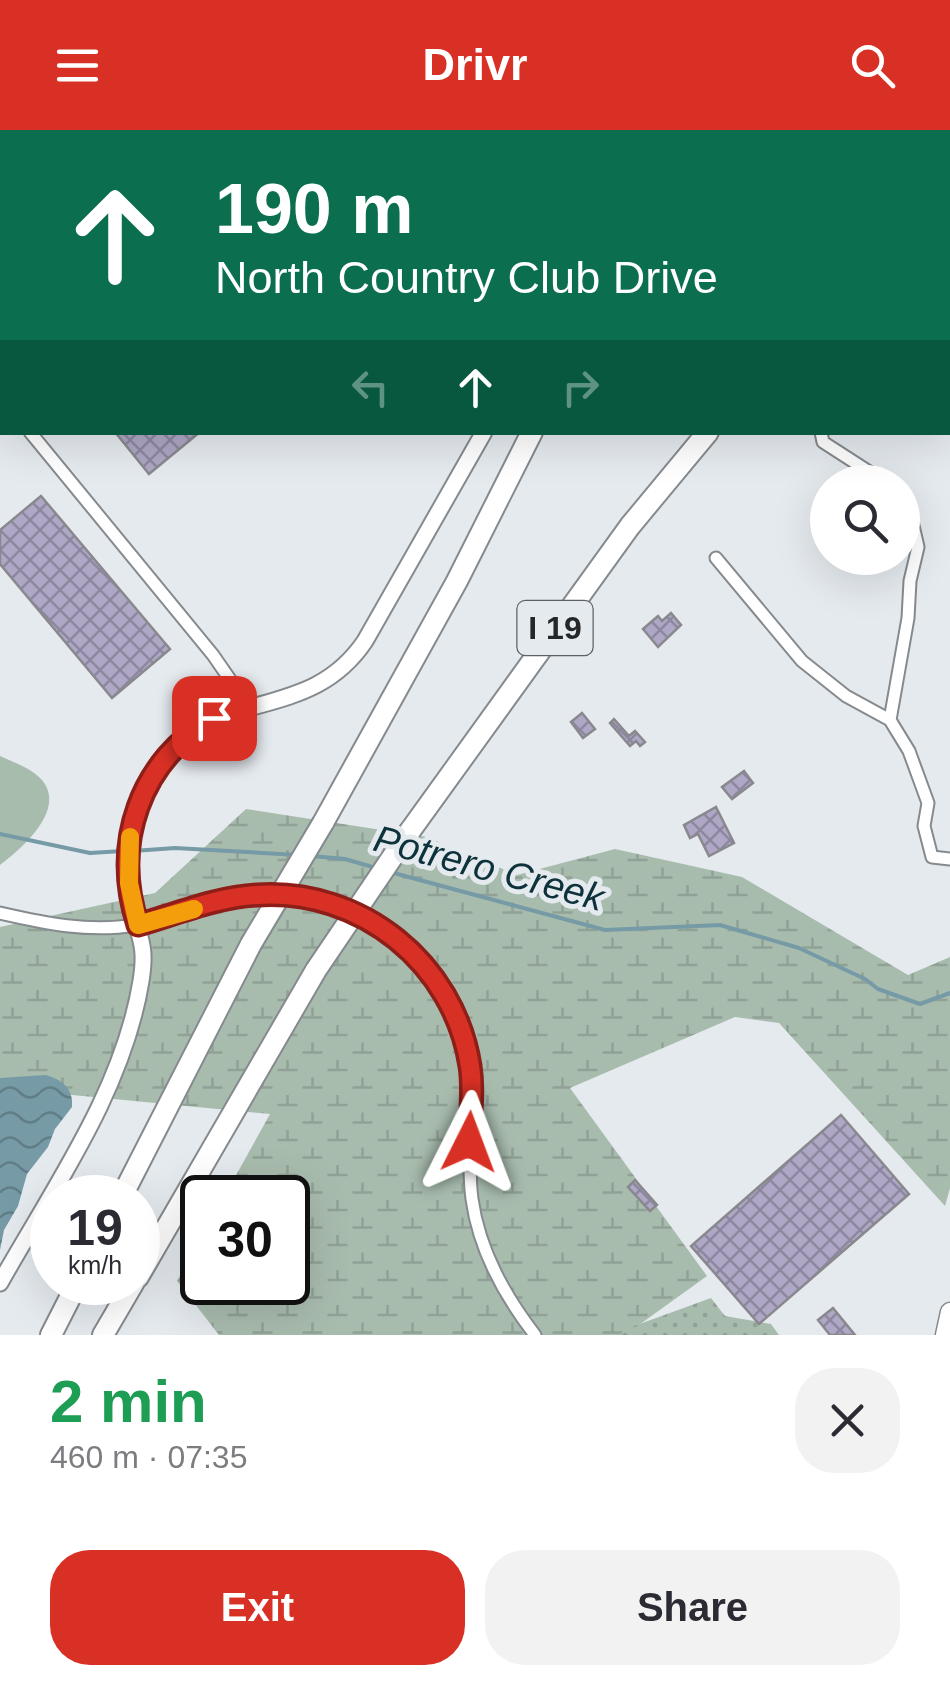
<!DOCTYPE html>
<meta charset="utf-8">
<style>
body{margin:0;font-family:Arial,sans-serif;background:#f2f2f3;color:#2b2b33;height:100vh;display:flex;flex-direction:column;font-size:38px;white-space:nowrap}
*{box-sizing:border-box;margin:0}
p{font-size:32px;color:#7c7c81}
.icon{flex:none;width:55px;height:55px;fill:none;stroke:currentColor;stroke-width:2;stroke-linecap:round;stroke-linejoin:round}
.map{position:relative;height:1205px;overflow:hidden}
.panel{display:flex;flex-direction:column;background:#fff;flex:1}
.panel>*{flex:none}
.hud{position:absolute;left:0px;top:0px;width:950px;height:305px;box-shadow:0 10px 40px #0002;background:#0b6e4f;color:#fff;overflow:hidden}
.tools{position:absolute;left:810px;top:335px;display:grid;gap:20px}
.tools a{display:grid;place-items:center;width:110px;height:110px;border-radius:50%;background:#fff;box-shadow:0 10px 40px #0002;font-size:50px}
.speed{position:absolute;left:30px;top:1045px;display:flex;gap:20px;font-size:50px;font-weight:700;text-align:center}
.speed>*{display:grid;place-content:center;width:130px;height:130px;border-radius:50%;background:#fff;box-shadow:0 10px 40px #0002;line-height:1}
.speed small{font-size:25px;font-weight:400}
.speed .limit{border:5px solid #111;border-radius:15px;background:#fff;color:#111}
.pin{position:absolute;display:grid;place-items:center;width:85px;height:85px;color:#fff;margin:-42px;border-radius:20px;box-shadow:0 5px 15px #0006}
.me{position:absolute;width:110px;margin:-55px;rotate:3deg;stroke-linejoin:round;filter:drop-shadow(0 0 8px #0008)}
.turn{display:flex;align-items:center;gap:35px;height:210px;padding:0 50px;font-size:45px}
.turn .icon{width:130px;height:130px;stroke-width:2.5}
.turn b{display:block;font-size:70px;line-height:85px}
.lanes{display:flex;align-items:center;height:95px;padding:0 50px;background:#0003;justify-content:center;gap:50px;direction:ltr}
.lanes .off{opacity:.35}
.round{display:grid;place-items:center;flex:none;width:105px;height:105px;border-radius:40px;background:#f2f2f3}
.head{display:flex;align-items:center;justify-content:space-between;height:170px;padding:0 50px}
h1{font-size:60px;font-weight:600;line-height:75px;color:#1e9e55}
.primary-button{display:flex;gap:20px;margin-top:auto;padding:20px 50px}
.primary-button a{flex:1;height:115px;border-radius:40px;background:#d93025;color:#fff;font-size:40px;font-weight:600;line-height:115px;text-align:center}
.primary-button a+a{background:#f2f2f3;color:#2b2b33}
header{display:flex;justify-content:space-between;align-items:center;height:130px;padding:0 50px;background:#d93025;color:#fff;font-size:45px;font-weight:600}
.map>svg:first-child{display:block}
.grass{fill:#a8bcae}
.wetland{fill:url(#wetland-marsh)}
.park{fill:url(#park-dots)}
.water{fill:url(#water-waves)}
.lines{fill:none;stroke-linecap:round;stroke-linejoin:round}
.stream{stroke:#769ba6;stroke-width:4}
.building{fill:url(#building-cross-hatch);stroke:#89888d;stroke-width:2.5}
.street-casing{stroke:#858a8e;stroke-width:15}
.secondary-casing{stroke:#858a8e;stroke-width:19}
.primary-casing{stroke:#858a8e;stroke-width:21}
.highway-casing{stroke:#858a8e;stroke-width:24}
.street{stroke:#fff;stroke-width:11}
.secondary{stroke:#fff;stroke-width:15}
.primary{stroke:#fff;stroke-width:18}
.highway{stroke:#fff;stroke-width:20}
.highway-bridge-casing{stroke:#858a8e;stroke-width:24;stroke-linecap:butt}
.highway-bridge{stroke:#fff;stroke-width:20}
.route-casing{stroke:#8d1f18;stroke-width:25}
.route{stroke:#d93025;stroke-width:18}
.slow{stroke:#f59e0b;stroke-width:18}
.labels{text-anchor:middle;stroke-width:10;stroke-linejoin:round;paint-order:stroke}
.shield{fill:#e5eaef;stroke:#5e6164;stroke-width:2.5}
.shield-label{font-size:32px;font-weight:bold;fill:#242628}
.water-label{font-size:38px;font-style:italic;fill:#0d323b;stroke:#e5eaef}
</style>
<header><svg class="icon" aria-label="menu" viewBox="0 0 24 24"><path d="M4 6h16M4 12h16M4 18h16"/></svg>Drivr<svg class="icon" aria-label="search" viewBox="0 0 24 24"><circle cx="10" cy="10" r="6"/><path d="M15 15l6 6"/></svg></header>
<div class="map">
<svg width="950" height="1205" viewBox="0 0 950 1205">
<defs>
<pattern id="wetland-marsh" width="20" height="14" patternUnits="userSpaceOnUse" patternTransform="scale(2.5)"><rect width="20" height="14" fill="#a8bcae"/><path d="M1 5h8M5 5V1M11 12h8M15 12V8" fill="none" stroke="#90a196"/></pattern>
<pattern id="park-dots" width="8" height="8" patternUnits="userSpaceOnUse" patternTransform="scale(2.5)"><rect width="8" height="8" fill="#a8bcae"/><path d="M2 2h.1M6 6h.1" fill="none" stroke="#90a196" stroke-width="1.8" stroke-linecap="round"/></pattern>
<pattern id="water-waves" width="16" height="10" patternUnits="userSpaceOnUse" patternTransform="scale(2.5)"><rect width="16" height="10" fill="#769ba6"/><path d="M0 5q4-4 8 0t8 0" fill="none" stroke="#617e87"/></pattern>
<pattern id="building-cross-hatch" width="8" height="8" patternUnits="userSpaceOnUse" patternTransform="scale(2.5)"><rect width="8" height="8" fill="#aea7c5"/><path d="M0 0l8 8M0 8l8-8" fill="none" stroke="#8d88a0"/></pattern>
</defs>
<rect width="100%" height="100%" fill="#e5eaef"/>
<!-- grass -->
<path class="grass" d="M 0,626 C 15,633 31,638 42,650 C 67,680 21,719 0,735 Z"/>
<!-- wetland -->
<path class="wetland" d="M 246,679 L 427,707 L 517,745 L 615,719 L 742,747 L 908,845 L 950,827 L 950,1058 L 945,1076 L 779,893 L 735,887 L 570,958 L 707,1146 L 625,1205 L 219,1205 L 177,1151 L 202,1106 L 202,1152 L 288,1152 L 288,1068 L 224,1067 L 270,984 L 0,958 L 0,797 L 155,763 Z"/>
<!-- park -->
<path class="park" d="M 711,1168 L 725,1186 L 771,1194 L 779,1205 L 621,1205 L 623,1200 Z"/>
<!-- water -->
<path class="water" d="M 45,945 C 62,949 74,959 72,977 L 55,999 L 48,1017 L 27,1044 L 18,1076 L 4,1100 L 0,1120 L 0,948 Z"/>
<g class="lines">
<!-- stream -->
<path class="stream" d="M 0,704 L 90,723 L 123,721
M 133,721 L 175,718 L 298,725
M 312,726 L 345,729 L 376,738
M 390,742 L 605,800 L 720,795 L 799,818 L 865,849 L 878,859 L 920,874 L 950,863"/>
</g>
<!-- building -->
<path class="building" d="M 115,302 L 200,302 L 149,344 Z
M 41,366 L 170,519 L 112,568 L 0,434 L 0,400 Z
M 671,483 L 681,495 L 658,517 L 643,499 L 658,486 L 662,491 Z
M 582,583 L 595,599 L 583,608 L 571,592 Z
M 614,589 L 629,606 L 635,601 L 645,612 L 640,616 L 636,611 L 630,616 L 610,593 Z
M 744,641 L 753,653 L 732,669 L 722,657 Z
M 716,677 L 734,713 L 709,726 L 698,704 L 690,708 L 684,695 Z
M 841,985 L 909,1064 L 759,1194 L 691,1116 Z
M 635,1050 L 657,1075 L 650,1081 L 628,1057 Z
M 833,1178 L 855,1205 L 830,1205 L 818,1190 Z"/>
<g class="lines">
<!-- street casing -->
<g class="street-casing">
<path id="street" d="M 493,0 L 495,2
M 0,266 L 2,269
M 30,302 L 213,525 L 231,551 L 241,578
M 821,302 L 823,312 L 885,352
M 716,428 L 802,531 L 846,566 L 890,590 L 909,621 L 928,673 L 924,696 L 932,727 L 950,729
M 890,590 L 908,488 L 910,451 L 918,417 L 911,387 L 902,375
M 0,783 C 44,793 89,803 135,795 C 193,785 243,756 305,768 C 396,785 468,861 472,956 C 473,994 467,1031 472,1069 C 479,1120 504,1165 535,1205"/>
</g>
<!-- secondary casing -->
<g class="secondary-casing">
<path id="secondary" d="M 657,2 L 659,0
M 0,1153 C 54,1057 123,961 141,851 C 147,814 139,809 132,777 C 122,735 128,687 148,651 C 206,549 305,600 365,511 L 484,302"/>
</g>
<!-- primary casing -->
<g class="primary-casing">
<path id="primary" d="M 945,1205 L 950,1182"/>
</g>
<!-- highway casing -->
<g class="highway-casing">
<path id="highway" d="M 720,2 L 722,0
M 935,2 L 935,0
M 948,32 L 950,29
M 948,191 L 950,200
M 323,693 L 457,451 L 532,302
M 410,701 L 630,396 L 708,302
M 121,1068 L 251,814
M 138,1147 L 316,840
M 51,1205 L 78,1152
M 103,1205 L 134,1152"/>
</g>
<!-- street -->
<use href="#street" class="street"/>
<!-- secondary -->
<use href="#secondary" class="secondary"/>
<!-- primary -->
<use href="#primary" class="primary"/>
<!-- highway -->
<use href="#highway" class="highway"/>
<!-- highway-bridge casing -->
<g class="highway-bridge-casing">
<path id="highway-bridge" d="M 251,814 L 323,693
M 316,840 L 410,701"/>
</g>
<!-- highway-bridge -->
<use href="#highway-bridge" class="highway-bridge"/>
</g>
<g class="lines">
<!-- route casing -->
<g class="route-casing">
<path id="route" d="M 214,588 C 140,630 111,714 138,795 C 176,784 217,767 257,765 C 361,758 454,833 470,936 C 474,961 470,987 469,1012"/>
</g>
<!-- route -->
<use href="#route" class="route"/>
<!-- slow -->
<path class="slow" d="M 130,707 L 129,753 L 138,795 L 194,779"/>
</g>
<g class="labels">
<!-- shield labels -->
<rect class="shield" x="517.5" y="471" width="75" height="54" rx="8"/>
<g class="shield-label">
<text x="555" y="509">I 19</text>
</g>
<!-- water labels -->
<g class="water-label">
<text transform="translate(489 738) rotate(15)" y="13">Potrero Creek</text>
</g>
</g>
</svg>
<div class="tools">
<a><svg class="icon" aria-label="search" viewBox="0 0 24 24"><circle cx="10" cy="10" r="6"/><path d="M15 15l6 6"/></svg></a>
</div>
<div class="speed"><div>19<small>km/h</small></div><div class="limit">30</div></div>
<div class="pin" style="left:214px;top:588px;background:#d93025"><svg class="icon" aria-label="arrive" viewBox="0 0 24 24"><path d="M6 21V4h12l-3 4 3 4H6"/></svg></div>
<svg class="me" style="left:469px;top:1012px" viewBox="-20 -20 40 40"><path d="M0-17L14 15 0 8-14 15z" fill="#d93025" stroke="#fff" stroke-width="4"/></svg>
<div class="hud">
<div class="turn"><svg class="icon" aria-label="ahead" viewBox="0 0 24 24"><path d="M12 20V5M6 11l6-6 6 6"/></svg><div><b>190 m</b>North Country Club Drive</div></div>
<div class="lanes"><svg class="icon off" aria-label="left" viewBox="0 0 24 24"><path d="M17 20v-9H6M10 6l-5 5 5 5"/></svg><svg class="icon" aria-label="ahead" viewBox="0 0 24 24"><path d="M12 20V5M6 11l6-6 6 6"/></svg><svg class="icon off" aria-label="right" viewBox="0 0 24 24"><path d="M7 20v-9h11M14 6l5 5-5 5"/></svg></div>
</div>
</div>
<section class="panel">
<div class="head"><div><h1>2 min</h1><p>460 m · 07:35</p></div><a class="round"><svg class="icon" aria-label="close" viewBox="0 0 24 24"><path d="M6 6l12 12M18 6L6 18"/></svg></a></div>
<div class="primary-button"><a>Exit</a><a>Share</a></div>
</section>
